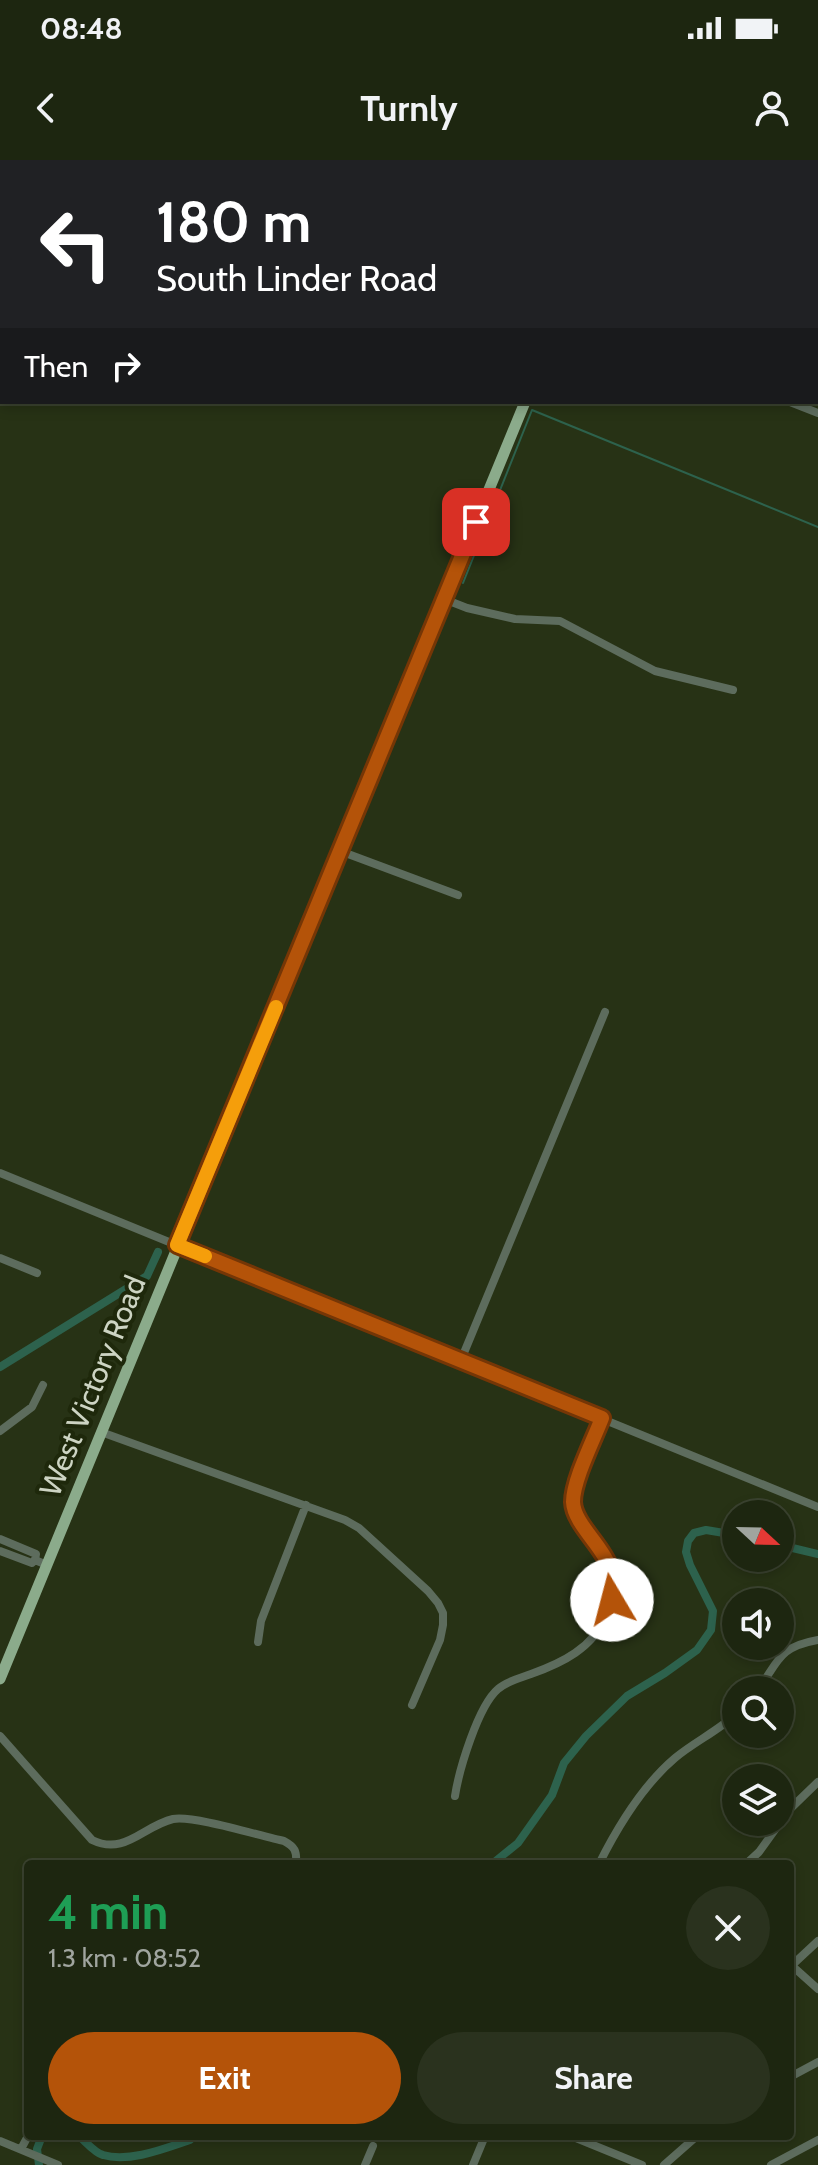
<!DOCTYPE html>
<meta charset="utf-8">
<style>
body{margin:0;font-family:Cabin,sans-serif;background:#2a321e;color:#f1f3f6;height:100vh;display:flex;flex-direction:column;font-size:30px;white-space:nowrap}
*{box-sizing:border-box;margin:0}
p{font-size:26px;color:#a0a59f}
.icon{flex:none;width:44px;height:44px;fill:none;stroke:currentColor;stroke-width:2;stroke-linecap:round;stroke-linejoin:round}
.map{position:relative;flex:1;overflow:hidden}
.side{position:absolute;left:24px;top:1700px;width:770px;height:280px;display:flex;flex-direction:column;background:#1d2610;border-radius:8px;box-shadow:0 4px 12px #0003,0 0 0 2px #3b4330}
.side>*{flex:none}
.guide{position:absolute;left:0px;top:0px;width:818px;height:244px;box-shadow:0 4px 12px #0003,0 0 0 2px #3b4330;background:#202124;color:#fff;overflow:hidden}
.needle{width:52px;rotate:112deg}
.tools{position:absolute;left:722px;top:1340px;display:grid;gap:16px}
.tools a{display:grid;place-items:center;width:72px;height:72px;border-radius:50%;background:#1d2610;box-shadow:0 4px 12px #0003,0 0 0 2px #3b4330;font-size:40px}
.pin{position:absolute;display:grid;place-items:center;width:68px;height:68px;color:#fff;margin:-34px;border-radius:16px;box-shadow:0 4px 12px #0006}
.me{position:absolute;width:88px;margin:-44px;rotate:352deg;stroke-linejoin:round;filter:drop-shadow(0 0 6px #0008)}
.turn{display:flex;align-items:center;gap:28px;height:168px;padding:0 24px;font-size:36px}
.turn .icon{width:104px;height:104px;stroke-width:2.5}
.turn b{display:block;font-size:56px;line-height:68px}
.then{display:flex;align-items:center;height:76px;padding:0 24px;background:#0003;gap:16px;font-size:30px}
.round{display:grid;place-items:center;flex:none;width:84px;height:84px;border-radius:42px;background:#2a321e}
.headline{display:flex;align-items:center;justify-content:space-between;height:136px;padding:0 24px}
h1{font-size:48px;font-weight:700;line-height:60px;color:#1e9e55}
.action{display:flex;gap:16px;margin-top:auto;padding:16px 24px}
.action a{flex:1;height:92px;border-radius:48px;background:#b45309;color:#fff;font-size:32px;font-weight:700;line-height:92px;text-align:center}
.action a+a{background:#2a321e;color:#f1f3f6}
.status{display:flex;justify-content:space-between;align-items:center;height:56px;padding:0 40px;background:#1d2610;direction:ltr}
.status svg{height:22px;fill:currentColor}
header{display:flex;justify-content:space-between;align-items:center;height:104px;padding:0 24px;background:#1d2610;font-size:36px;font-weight:700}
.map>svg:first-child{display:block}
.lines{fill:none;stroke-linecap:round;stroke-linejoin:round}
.stream{stroke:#2d624d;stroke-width:2}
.canal{stroke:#2d624d;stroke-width:8}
.minor{stroke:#5d6c5d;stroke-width:8}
.major{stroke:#8bab8b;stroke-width:11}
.route-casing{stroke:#753606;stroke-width:20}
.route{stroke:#b45309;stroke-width:14}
.slow{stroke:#f59e0b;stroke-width:14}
.labels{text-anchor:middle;stroke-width:8;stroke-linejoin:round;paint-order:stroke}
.street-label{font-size:30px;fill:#cdd4c3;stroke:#1e280b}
</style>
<div class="status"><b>08:48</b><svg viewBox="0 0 49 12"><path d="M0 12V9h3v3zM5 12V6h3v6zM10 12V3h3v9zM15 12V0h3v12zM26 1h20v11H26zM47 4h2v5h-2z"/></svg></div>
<header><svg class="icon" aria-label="back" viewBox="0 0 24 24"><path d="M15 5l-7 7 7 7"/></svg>Turnly<svg class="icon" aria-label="person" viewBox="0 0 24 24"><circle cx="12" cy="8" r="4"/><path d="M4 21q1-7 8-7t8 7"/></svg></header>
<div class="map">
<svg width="818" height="2005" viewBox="0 0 818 2005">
<rect width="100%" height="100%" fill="#273215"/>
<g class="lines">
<!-- stream -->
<path class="stream" d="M 463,423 L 532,250 L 818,367"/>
<!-- canal -->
<path class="canal" d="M 0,206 L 2,205
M 0,1207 L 147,1116 L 158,1092
M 780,1385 L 818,1394
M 492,1704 L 518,1683 L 552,1635 L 564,1603 L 586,1576 L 627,1536 L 665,1513 L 697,1490 L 711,1470 L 713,1451 L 690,1405 L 686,1392 L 688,1381 L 694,1373 L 706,1370 L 736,1375
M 79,1976 C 86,1982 95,1993 103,1995 C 129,2003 166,1988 190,1980 L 194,1976
M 39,2005 L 37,1989 L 42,1976"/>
<!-- minor -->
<path class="minor" d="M 529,0 L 534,2
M 697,0 L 702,2
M 816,49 L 818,50
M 790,242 L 818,253
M 444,439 L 467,448 L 515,459 L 560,461 L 655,511 L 733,530
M 340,691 L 458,735
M 0,1013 L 818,1347
M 0,1098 L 37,1113
M 461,1200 L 605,852
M 0,1271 L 32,1247 L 43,1225
M 101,1272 L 345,1360 L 359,1368 L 428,1431 L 438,1443 L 443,1453 L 443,1465 L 440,1480 L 412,1545
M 0,1379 L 36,1394 L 35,1400
M 0,1391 L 32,1403 L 35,1400 L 47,1405
M 258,1482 L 261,1461 L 306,1345
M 758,1530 C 779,1501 778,1487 818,1480
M 0,1576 L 92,1680 C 125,1696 143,1666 173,1659 C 193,1655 260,1676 284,1681 C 295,1687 297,1691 296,1704
M 455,1636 C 459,1610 478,1546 498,1529 C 507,1521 520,1518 531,1514 C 562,1503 593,1488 606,1456 C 619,1427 609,1401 591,1377 C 585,1368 575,1356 573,1345 C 570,1327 595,1276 602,1258
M 599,1704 C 618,1666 642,1626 675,1598 C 694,1582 718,1571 736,1554
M 746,1704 L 759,1692 L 790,1649 L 818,1622
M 790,1804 L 818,1829
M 790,1807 L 818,1781
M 790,1917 L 818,1902
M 571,1976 L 642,2005
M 0,1981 L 58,2005
M 21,1989 L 28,1976
M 365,2005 L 373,1986
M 473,2005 L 485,1976
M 664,2005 L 697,1976
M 771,2005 L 818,1980"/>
<!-- major -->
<path class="major" d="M 625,2 L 626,0
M 0,1519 L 525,242"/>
</g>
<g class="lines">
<!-- route casing -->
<g class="route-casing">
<path id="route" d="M 476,362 L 177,1085 L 602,1258 C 594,1279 573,1320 573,1342 C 574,1364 603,1386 610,1408 C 613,1418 612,1429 612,1440"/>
</g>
<!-- route -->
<use href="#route" class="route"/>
<!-- slow -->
<path class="slow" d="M 205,1096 L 177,1085 L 276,847"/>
</g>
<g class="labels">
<!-- street labels -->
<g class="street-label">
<text transform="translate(93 1226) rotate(-68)" y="10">West Victory Road</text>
</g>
</g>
</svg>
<div class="tools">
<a><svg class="needle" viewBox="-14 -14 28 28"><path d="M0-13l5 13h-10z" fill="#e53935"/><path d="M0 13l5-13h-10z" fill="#a0a59f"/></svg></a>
<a><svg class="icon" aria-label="sound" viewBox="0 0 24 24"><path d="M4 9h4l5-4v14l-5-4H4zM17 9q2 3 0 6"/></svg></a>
<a><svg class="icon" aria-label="search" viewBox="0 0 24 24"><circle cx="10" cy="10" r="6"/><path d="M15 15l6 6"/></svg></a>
<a><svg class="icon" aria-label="layers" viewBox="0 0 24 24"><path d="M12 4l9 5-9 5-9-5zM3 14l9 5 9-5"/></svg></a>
</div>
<div class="pin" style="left:476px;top:362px;background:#d93025"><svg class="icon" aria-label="arrive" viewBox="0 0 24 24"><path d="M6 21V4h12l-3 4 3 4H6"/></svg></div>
<svg class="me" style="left:612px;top:1440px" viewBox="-20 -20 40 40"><circle r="19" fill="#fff"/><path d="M0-13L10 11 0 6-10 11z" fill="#b45309"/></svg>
<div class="guide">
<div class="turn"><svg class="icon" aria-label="left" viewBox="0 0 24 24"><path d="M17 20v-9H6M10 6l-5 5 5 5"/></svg><div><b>180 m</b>South Linder Road</div></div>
<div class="then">Then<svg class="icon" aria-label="right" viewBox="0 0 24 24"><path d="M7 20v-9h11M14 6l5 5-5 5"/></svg></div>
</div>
<section class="side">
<div class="headline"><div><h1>4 min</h1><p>1.3 km · 08:52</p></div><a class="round"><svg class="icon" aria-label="close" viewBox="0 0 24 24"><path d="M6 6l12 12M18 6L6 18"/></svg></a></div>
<div class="action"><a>Exit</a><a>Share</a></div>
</section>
</div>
